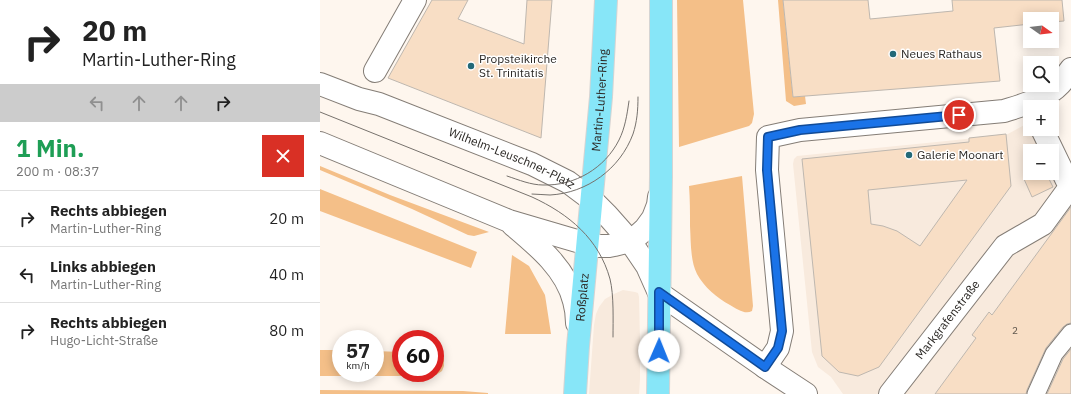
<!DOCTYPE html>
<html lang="de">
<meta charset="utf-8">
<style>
body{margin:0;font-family:"IBM Plex Sans",sans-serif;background:#f6f6f6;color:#222;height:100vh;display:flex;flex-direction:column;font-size:15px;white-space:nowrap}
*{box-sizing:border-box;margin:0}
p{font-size:13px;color:#767676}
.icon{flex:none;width:22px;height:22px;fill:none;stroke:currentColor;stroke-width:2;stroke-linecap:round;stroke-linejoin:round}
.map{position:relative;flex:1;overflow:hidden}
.details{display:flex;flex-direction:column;background:#fff;width:320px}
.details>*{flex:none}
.top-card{background:#fff;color:#222;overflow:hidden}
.needle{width:26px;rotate:104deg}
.tools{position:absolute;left:703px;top:12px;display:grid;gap:8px}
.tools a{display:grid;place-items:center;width:36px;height:36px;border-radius:0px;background:#fff;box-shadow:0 2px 10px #0003;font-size:20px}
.speed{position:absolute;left:12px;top:330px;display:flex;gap:8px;font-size:20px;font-weight:700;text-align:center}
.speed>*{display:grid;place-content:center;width:52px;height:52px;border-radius:50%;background:#fff;box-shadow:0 2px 10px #0003;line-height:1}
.speed small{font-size:10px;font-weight:400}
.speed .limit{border:6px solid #d22;background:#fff;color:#111}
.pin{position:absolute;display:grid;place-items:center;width:34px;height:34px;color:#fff;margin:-17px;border:2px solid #fff;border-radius:50%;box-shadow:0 1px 4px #0007}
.me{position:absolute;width:44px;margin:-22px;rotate:1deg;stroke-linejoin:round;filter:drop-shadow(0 0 3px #0008)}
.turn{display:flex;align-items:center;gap:14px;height:84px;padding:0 16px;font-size:18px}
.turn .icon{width:52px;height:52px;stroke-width:2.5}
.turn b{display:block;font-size:28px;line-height:34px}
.lanes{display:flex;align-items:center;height:38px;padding:0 16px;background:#0003;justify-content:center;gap:20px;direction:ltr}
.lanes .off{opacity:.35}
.round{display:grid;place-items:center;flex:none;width:42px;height:42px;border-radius:0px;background:#f6f6f6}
.headline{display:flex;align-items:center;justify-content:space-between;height:68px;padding:0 16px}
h1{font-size:24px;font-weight:700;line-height:30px;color:#1e9e55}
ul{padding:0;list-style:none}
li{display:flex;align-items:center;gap:12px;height:56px;padding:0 16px;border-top:1px solid #e0e0e0}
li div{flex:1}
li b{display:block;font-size:15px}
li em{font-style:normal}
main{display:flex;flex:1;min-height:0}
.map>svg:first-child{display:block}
.built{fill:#f8eadd;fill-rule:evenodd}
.green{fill:#f4bf88}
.building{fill:#f8dec5;stroke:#beb7af;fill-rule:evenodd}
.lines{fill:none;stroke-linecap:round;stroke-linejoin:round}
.pedestrian-casing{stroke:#847d76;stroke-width:19}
.minor-casing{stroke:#847d76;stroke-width:24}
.secondary-casing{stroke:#847d76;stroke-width:24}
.primary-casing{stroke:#d5d4d3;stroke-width:24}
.pedestrian{stroke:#fff;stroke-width:17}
.minor{stroke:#fff;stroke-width:22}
.secondary{stroke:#fff;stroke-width:22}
.primary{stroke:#87e6f8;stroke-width:22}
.tram{stroke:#77726d;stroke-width:1}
.route-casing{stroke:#114b97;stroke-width:10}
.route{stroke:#1a73e8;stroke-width:7}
.poi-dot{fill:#236978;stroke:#fff;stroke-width:1.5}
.labels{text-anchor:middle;stroke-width:3;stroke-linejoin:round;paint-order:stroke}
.number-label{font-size:10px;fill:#5e564d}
.poi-label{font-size:12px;fill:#2b2825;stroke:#fff;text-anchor:start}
.street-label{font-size:12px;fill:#2b2825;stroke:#fff}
</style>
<main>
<section class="details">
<div class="top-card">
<div class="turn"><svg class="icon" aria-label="right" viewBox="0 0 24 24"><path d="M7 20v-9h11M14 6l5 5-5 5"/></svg><div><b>20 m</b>Martin-Luther-Ring</div></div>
<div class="lanes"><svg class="icon off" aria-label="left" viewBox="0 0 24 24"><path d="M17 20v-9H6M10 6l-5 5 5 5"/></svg><svg class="icon off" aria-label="ahead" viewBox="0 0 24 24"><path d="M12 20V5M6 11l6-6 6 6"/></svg><svg class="icon off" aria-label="ahead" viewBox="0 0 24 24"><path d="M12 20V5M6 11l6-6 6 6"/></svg><svg class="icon" aria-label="right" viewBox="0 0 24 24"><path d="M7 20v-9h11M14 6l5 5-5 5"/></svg></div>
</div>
<div class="headline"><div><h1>1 Min.</h1><p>200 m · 08:37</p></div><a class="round" style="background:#d93025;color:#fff"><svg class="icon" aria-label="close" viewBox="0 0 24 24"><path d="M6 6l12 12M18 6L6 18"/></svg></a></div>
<ul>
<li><svg class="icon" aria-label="right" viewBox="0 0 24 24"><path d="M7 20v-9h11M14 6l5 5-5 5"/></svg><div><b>Rechts abbiegen</b><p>Martin-Luther-Ring</p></div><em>20 m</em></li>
<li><svg class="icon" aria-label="left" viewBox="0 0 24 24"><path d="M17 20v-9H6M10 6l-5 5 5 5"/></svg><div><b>Links abbiegen</b><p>Martin-Luther-Ring</p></div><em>40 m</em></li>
<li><svg class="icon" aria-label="right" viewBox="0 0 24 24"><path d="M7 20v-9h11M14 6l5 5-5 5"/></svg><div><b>Rechts abbiegen</b><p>Hugo-Licht-Straße</p></div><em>80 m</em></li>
</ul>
</section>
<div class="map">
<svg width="751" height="394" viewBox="0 0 751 394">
<rect width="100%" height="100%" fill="#fef6ee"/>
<!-- built -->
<path class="built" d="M 710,122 L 710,129 L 722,129 L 751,186 L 751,394 L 523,394 L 511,377 L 498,367 L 492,352 L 473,164 L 474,159 L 477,156 L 686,135 ZM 710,151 L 732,151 L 732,173 L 710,173 Z
M 303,290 L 315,292 L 318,293 L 319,297 L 320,341 L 320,379 L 319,394 L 269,394 L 274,325 L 276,314 L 279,307 L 285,299 L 294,294 Z"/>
<!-- green -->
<path class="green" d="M 357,0 L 423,0 L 434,114 L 432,123 L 429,126 L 359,147 Z
M 458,0 L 463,0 L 473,97 L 485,96 L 486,104 L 474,106 L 466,101 Z
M 0,166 L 70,195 L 169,232 L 154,236 L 148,235 L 92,209 L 0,170 Z
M 422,176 L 433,306 L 432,311 C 425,315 417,309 410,305 C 397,298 384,287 377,274 C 370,260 371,241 370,226 C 370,212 370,199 369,186 Z
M 0,189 L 157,252 L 151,268 L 0,211 Z
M 192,255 L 209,266 L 225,295 L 231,334 L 185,334 Z
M 0,350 L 21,350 L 21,373 L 55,373 L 55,351 L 81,352 L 81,373 L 115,373 L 115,353 L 124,358 L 124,366 L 122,371 L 116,375 L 98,376 L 0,376 Z
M 0,390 L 143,391 L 168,393 L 168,394 L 0,394 Z"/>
<!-- building -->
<path class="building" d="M 112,0 L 148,0 L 138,19 L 204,44 L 207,0 L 232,0 L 221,138 L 68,78 Z
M 463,0 L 548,0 L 550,19 L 633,11 L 632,0 L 742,0 L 744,21 L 732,22 L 732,19 L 710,19 L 710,24 L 674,28 L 680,81 L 473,97 Z
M 686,134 L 691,186 L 559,367 L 538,376 L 519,372 L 502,356 L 482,159 L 649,142 L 649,138 ZM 647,180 L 600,246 L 577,231 L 563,226 L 551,224 L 548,190 Z
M 716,173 L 726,173 L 733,187 L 712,197 L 704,179 Z
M 751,207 L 751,323 L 747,324 L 743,327 L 726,348 L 707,390 L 706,394 L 615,394 L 656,338 L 652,335 L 669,312 L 672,315 Z
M 751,349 L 751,394 L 727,394 L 743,359 Z"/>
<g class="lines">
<!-- pedestrian casing -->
<g class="pedestrian-casing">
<path id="pedestrian" d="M 716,394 L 734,354 L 751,333"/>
</g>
<!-- minor casing -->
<g class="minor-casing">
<g id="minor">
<path d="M 55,71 L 95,0"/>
<path d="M 339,293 L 445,367 L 486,394"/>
<path d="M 445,367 L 458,348 L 462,331 L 447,170 L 448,137 L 480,130 L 684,111 C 703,105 726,99 740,84 C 744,80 747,74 751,69"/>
<path id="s1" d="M 570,394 L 685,246 L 723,224 L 750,187 L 722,129"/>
</g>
</g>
<!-- secondary casing -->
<g class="secondary-casing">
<g id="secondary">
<path id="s2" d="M 0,84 L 39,99 L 59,104 L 212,164 L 248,182 L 272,200 L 287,215 L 310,241 L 327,266 L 339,293"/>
<path d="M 0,143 L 189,221 L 274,246 L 289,246 L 294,245 L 310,241 L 315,238 L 325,229 L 333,218 L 338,205 L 339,197"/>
<path d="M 193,225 C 218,246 246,269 254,301 C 256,308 257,316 257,323"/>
</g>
</g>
<!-- primary casing -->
<g class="primary-casing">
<g id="primary">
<path id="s3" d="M 255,394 L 258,346 L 281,97 L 286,0"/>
<path d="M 338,394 L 341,176 L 341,0"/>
</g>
</g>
<!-- pedestrian -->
<use href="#pedestrian" class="pedestrian"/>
<!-- minor -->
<use href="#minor" class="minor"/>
<!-- secondary -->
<use href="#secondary" class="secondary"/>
<!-- primary -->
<use href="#primary" class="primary"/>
<!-- tram -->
<path class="tram" d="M 0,112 L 212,197 C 249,214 279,239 290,279 C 294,295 293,321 293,337
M 187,176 C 199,180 211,185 223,185 C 255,186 285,168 299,140 C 305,128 307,115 309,101
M 212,194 C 218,194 224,195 230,195 C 267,193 300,169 313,134 C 317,122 318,110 318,97"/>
</g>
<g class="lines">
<!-- route casing -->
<g class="route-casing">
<path id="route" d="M 339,351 L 339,292 L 445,367 L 458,348 L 462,331 L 447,170 L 448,137 L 480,130 L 639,115"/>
</g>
<!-- route -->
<use href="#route" class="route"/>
</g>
<!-- markers -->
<g class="poi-dot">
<circle cx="573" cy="54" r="4"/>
<circle cx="151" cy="66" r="4"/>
<circle cx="589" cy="155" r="4"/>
</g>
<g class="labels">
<!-- number labels -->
<g class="number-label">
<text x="695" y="334">2</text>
</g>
<!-- poi labels -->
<g class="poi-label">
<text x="581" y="58">Neues Rathaus</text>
<text x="159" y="63">Propsteikirche<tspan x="159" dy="14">St. Trinitatis</tspan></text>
<text x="597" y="159">Galerie Moonart</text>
</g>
<!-- street labels -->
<g class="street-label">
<text dy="4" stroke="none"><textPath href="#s3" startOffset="295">Martin-Luther-Ring</textPath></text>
<text dy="4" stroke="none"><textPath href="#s2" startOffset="206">Wilhelm-Leuschner-Platz</textPath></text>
<text dy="4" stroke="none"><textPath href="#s3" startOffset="97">Roßplatz</textPath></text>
<text dy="4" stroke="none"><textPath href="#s1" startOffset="94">Markgrafenstraße</textPath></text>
</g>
</g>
</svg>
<div class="tools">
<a><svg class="needle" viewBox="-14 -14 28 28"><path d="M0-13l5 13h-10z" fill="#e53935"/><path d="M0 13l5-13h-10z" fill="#767676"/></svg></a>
<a><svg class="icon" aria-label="search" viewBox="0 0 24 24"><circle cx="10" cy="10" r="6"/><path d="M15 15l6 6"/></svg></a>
<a>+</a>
<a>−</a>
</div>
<div class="speed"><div>57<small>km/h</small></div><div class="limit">60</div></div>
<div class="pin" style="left:639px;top:115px;background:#d93025"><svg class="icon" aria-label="arrive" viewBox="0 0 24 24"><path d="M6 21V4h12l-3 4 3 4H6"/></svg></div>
<svg class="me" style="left:339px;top:351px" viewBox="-20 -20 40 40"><circle r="19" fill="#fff"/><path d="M0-13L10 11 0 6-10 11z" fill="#1a73e8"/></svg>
</div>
</main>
